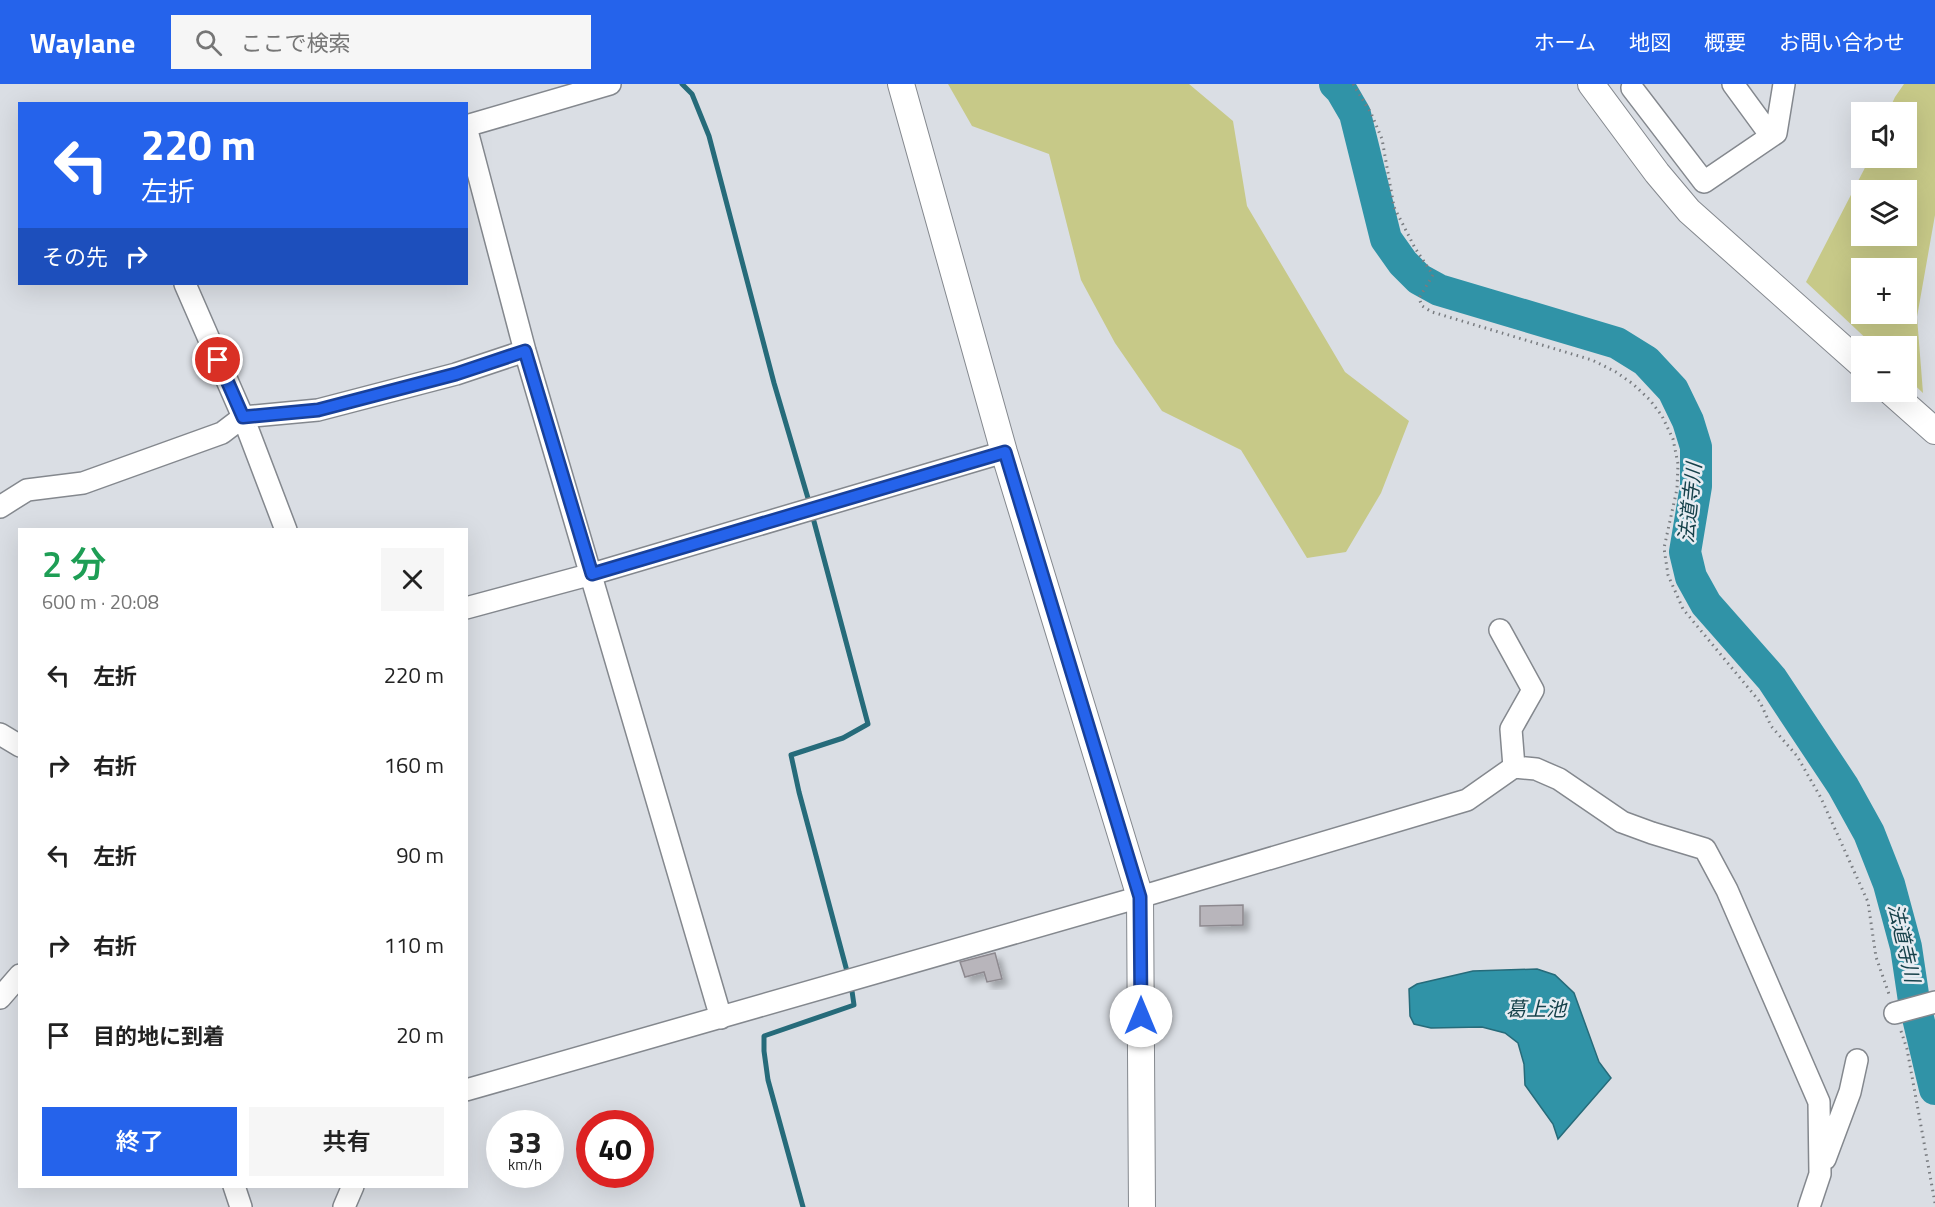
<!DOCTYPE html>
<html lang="ja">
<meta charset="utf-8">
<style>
body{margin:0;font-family:"Titillium Web","Noto Sans JP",sans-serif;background:#f6f6f6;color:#222;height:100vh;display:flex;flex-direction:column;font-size:22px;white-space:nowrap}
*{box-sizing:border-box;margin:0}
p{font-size:20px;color:#767676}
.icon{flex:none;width:33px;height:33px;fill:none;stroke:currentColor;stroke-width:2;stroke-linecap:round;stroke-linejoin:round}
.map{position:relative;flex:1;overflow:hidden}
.drawer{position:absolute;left:18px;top:444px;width:450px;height:660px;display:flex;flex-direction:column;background:#fff;border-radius:0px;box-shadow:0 6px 24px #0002}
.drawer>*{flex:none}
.top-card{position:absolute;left:18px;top:18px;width:450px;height:183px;border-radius:0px;box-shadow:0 6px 24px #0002;background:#2563eb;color:#fff;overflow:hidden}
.controls{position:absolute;left:1851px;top:18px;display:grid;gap:12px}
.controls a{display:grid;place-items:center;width:66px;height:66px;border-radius:0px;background:#fff;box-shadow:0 6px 24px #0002;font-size:30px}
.speed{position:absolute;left:486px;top:1026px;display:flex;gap:12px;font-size:30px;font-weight:700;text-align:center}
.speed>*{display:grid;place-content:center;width:78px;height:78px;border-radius:50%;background:#fff;box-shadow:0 6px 24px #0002;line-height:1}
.speed small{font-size:15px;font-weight:400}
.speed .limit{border:9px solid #d22;background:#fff;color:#111}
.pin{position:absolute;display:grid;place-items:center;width:51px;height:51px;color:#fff;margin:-26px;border:3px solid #fff;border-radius:50%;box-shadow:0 2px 6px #0007}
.me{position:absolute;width:66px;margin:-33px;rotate:0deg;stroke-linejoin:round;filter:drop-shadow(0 0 4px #0008)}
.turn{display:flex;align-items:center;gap:21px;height:126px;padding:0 24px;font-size:27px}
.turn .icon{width:78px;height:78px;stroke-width:2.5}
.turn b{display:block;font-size:42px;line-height:51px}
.then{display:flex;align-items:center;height:57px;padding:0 24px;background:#0003;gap:12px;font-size:22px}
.round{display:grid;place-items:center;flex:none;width:63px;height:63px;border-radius:0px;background:#f6f6f6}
.headline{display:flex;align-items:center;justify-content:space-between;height:102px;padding:0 24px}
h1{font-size:36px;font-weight:600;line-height:45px;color:#1e9e55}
.primary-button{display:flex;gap:12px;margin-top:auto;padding:12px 24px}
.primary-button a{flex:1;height:69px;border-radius:0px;background:#2563eb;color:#fff;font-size:24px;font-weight:600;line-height:69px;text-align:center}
.primary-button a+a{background:#f6f6f6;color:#222}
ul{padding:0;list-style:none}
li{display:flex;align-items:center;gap:18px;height:90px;padding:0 24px}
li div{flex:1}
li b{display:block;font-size:22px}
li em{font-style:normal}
header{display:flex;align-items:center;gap:36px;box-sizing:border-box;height:84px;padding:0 30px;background:#2563eb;color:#fff}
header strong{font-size:28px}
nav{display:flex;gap:33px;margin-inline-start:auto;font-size:21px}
.search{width:420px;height:54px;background:#f6f6f6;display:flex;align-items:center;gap:15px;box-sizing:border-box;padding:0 21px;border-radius:0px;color:#767676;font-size:22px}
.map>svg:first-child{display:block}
.green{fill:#c7c988;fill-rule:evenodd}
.water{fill:#3093a7;stroke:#266b7a;stroke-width:1.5}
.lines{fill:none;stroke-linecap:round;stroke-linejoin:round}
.stream{stroke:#266b7a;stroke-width:5}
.river{stroke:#3093a7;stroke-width:32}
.building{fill:#b8b5bb;stroke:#8d898f;stroke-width:1.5;filter:url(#shadow)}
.minor-casing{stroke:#84888e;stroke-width:24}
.tertiary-casing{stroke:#84888e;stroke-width:28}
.path{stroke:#797c80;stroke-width:3;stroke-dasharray:1.5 4.5;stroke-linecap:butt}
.minor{stroke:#fff;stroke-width:21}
.tertiary{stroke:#fff;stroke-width:26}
.route-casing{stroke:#184099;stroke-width:15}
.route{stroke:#2563eb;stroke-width:10}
.labels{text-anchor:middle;stroke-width:5;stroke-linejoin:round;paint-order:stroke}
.water-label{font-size:20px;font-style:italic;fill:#16414a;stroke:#e7ecf2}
</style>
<header>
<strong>Waylane</strong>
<div class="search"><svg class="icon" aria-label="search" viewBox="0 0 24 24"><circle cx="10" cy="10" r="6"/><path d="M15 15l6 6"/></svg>ここで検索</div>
<nav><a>ホーム</a><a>地図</a><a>概要</a><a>お問い合わせ</a></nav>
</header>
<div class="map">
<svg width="1935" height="1123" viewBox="0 0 1935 1123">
<defs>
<filter id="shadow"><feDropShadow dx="5.5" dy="5.5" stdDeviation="3" flood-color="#0004"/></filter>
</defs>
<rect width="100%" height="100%" fill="#dadee4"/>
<!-- green -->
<path class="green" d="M 948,0 L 1189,0 L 1233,37 L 1247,122 L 1345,288 L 1409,337 L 1381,409 L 1346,468 L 1307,474 L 1241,366 L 1162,327 L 1115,259 L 1081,196 L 1049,70 L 972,42 Z
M 1904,0 L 1935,0 L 1935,131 L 1917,233 L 1923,309 L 1907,294 L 1906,262 L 1874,262 L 1806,198 L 1870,74 L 1906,74 L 1906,28 L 1888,28 L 1895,13 ZM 1862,106 L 1906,106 L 1906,152 L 1862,152 ZM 1862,184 L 1906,184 L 1906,230 L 1862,230 Z"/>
<!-- water -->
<path class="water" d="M 1537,885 L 1555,891 L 1574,909 L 1599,978 L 1611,994 L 1558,1055 L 1553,1040 L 1525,1001 L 1524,980 L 1518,959 L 1505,949 L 1482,943 L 1431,944 L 1414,940 L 1410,932 L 1409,905 L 1417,900 L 1473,887 Z"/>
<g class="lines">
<!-- stream -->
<path class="stream" d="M 682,0 L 692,10 L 709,52 L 774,299 L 810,421
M 812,430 L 868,640 L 843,654 L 791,671 L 799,708 L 848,891
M 803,1123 L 768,996 L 764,967 L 764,952 L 854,921 L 851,900"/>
<!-- river -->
<path class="river" d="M 1335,0 L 1341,6 L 1355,30 L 1386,155 L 1403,179 L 1419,195 L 1439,206 L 1617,259 L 1646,277 L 1673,306 L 1688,337 L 1696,363 L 1696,402 L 1685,468 L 1691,493 L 1706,520 L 1772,595 L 1843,702 L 1869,749 L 1889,800 L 1906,863 L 1914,917 L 1935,1005"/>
</g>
<!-- building -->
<path class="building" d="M 1243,821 L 1243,841 L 1200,842 L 1200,822 Z
M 995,869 L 1002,895 L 987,898 L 984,888 L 965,893 L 960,878 Z"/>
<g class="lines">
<!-- minor casing -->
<g class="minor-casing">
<path id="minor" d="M 1733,0 L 1771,52
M 1632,4 L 1704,98 L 1776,49 L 1784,0
M 466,42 L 610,0
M 466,43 L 525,267 L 721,934
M 185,200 L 243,333 L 318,326 L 456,290 L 525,267
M 0,423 L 27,406 L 83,399 L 222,349 L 243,333 L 286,446
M 466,524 L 592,490 L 1004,368
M 0,650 L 20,662
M 1514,683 L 1536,685 L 1559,695 L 1622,738 L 1652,749 L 1705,765 L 1727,806 L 1819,1018 L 1820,1090 L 1809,1123
M 0,914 L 20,891
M 1895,929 L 1935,918
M 466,1006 L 1140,813 L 1467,716 L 1514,683 L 1511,645 L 1533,606 L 1500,546
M 1825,1075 L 1850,1008 L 1857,976
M 234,1102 L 241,1123
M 344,1123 L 353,1102"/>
</g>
<!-- tertiary casing -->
<g class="tertiary-casing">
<path id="tertiary" d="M 901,0 L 1004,368 L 1140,813 L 1142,1123
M 1591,0 L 1657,89 L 1689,127 L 1862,281
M 1891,308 L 1935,347"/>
</g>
<!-- path -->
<path class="path" d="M 1353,0 L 1371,29 L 1382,55 L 1394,123 L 1415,164 L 1433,191 L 1419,214 L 1422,222 L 1432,228 L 1592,276 L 1616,288 L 1633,300 L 1650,316 L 1662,332 L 1673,355 L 1678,380 L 1677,405 L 1664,464 L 1668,491 L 1683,525 L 1760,618 L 1771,642 L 1797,672 L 1821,714 L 1868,818 L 1876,873 L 1890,913
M 1901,947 L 1907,965 L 1935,1119"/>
<!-- minor -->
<use href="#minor" class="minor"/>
<!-- tertiary -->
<use href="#tertiary" class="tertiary"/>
</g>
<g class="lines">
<!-- route casing -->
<g class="route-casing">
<path id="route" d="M 218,276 L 243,333 L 318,326 L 456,290 L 525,267 L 592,490 L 1005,368 L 1140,813 L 1141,932"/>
</g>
<!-- route -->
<use href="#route" class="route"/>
</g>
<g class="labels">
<!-- water labels -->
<g class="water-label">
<text transform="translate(1690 419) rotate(-84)" y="7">法道寺川</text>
<text transform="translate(1904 859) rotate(77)" y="7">法道寺川</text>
<text x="1536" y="932">葛上池</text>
</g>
</g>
</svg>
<div class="controls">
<a><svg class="icon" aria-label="sound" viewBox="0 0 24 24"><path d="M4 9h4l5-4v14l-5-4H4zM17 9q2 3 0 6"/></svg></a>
<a><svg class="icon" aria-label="layers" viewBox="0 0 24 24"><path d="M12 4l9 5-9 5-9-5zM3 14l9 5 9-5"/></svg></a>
<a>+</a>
<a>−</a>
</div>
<div class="speed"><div>33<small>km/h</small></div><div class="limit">40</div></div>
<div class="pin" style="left:218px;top:276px;background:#d93025"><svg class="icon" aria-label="arrive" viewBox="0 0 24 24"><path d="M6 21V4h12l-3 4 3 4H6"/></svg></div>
<svg class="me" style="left:1141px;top:932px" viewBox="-20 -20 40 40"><circle r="19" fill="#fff"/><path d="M0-13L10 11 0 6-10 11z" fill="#2563eb"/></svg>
<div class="top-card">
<div class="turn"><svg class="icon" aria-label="left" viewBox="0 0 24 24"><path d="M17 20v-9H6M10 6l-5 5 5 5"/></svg><div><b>220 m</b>左折</div></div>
<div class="then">その先<svg class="icon" aria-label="right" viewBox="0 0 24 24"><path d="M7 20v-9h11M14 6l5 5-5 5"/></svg></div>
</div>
<section class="drawer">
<div class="headline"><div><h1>2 分</h1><p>600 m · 20:08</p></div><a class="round"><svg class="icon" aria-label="close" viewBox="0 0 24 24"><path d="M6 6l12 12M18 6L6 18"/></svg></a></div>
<ul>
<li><svg class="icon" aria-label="left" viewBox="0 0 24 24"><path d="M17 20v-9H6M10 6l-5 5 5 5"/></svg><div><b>左折</b></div><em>220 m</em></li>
<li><svg class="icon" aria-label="right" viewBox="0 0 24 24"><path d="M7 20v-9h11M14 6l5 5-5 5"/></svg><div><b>右折</b></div><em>160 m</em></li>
<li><svg class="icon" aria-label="left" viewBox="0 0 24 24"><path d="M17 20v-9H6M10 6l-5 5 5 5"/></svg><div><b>左折</b></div><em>90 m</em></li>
<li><svg class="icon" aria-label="right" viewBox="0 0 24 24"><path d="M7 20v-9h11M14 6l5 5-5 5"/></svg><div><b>右折</b></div><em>110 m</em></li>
<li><svg class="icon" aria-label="arrive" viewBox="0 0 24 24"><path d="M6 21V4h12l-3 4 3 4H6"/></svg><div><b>目的地に到着</b></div><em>20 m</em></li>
</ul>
<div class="primary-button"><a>終了</a><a>共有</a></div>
</section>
</div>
